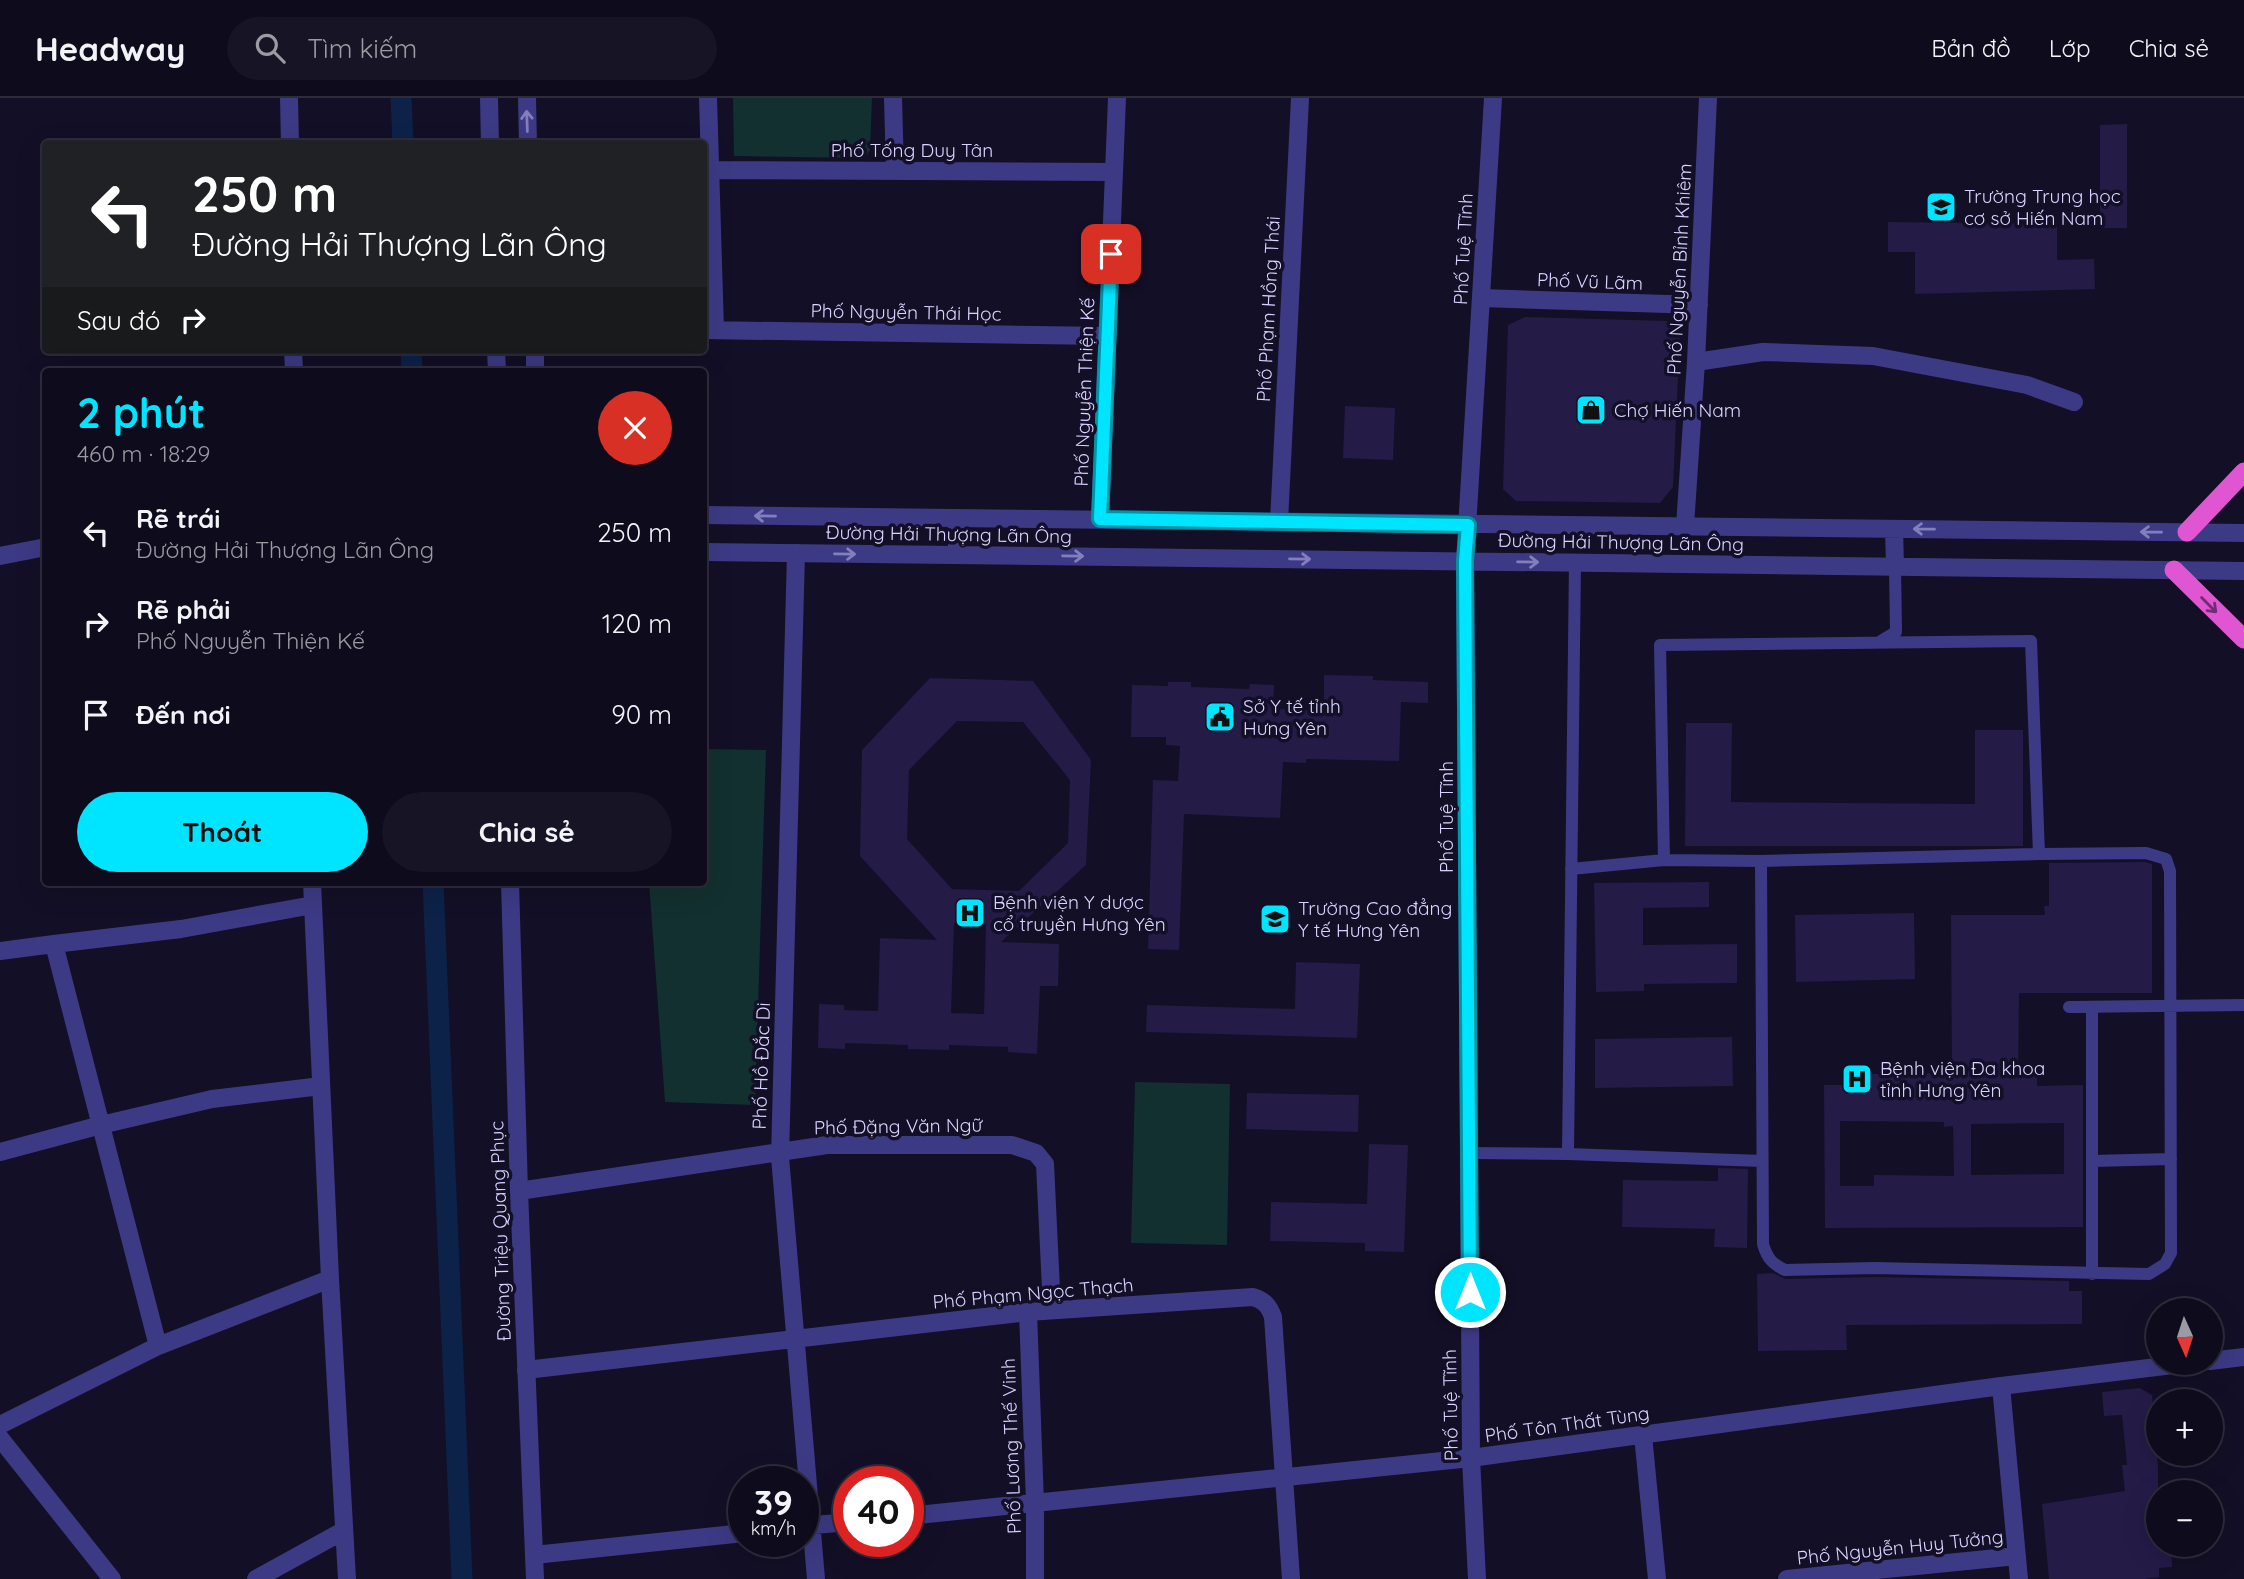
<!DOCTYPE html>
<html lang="vi">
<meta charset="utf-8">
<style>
body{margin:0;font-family:Quicksand,sans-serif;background:#171425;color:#f1f3f6;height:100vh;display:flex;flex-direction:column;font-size:26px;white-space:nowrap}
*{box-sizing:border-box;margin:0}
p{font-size:23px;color:#9b9ba3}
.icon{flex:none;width:38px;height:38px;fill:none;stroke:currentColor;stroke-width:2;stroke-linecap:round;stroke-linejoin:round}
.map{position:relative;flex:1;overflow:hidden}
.sheet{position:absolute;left:42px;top:270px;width:665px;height:518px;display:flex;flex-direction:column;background:#0e0b1c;border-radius:7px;box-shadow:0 7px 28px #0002,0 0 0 2px #2e2b3b}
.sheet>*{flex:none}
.banner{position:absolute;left:42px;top:42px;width:665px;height:214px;border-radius:7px;box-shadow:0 7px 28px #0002,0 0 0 2px #2e2b3b;background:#202124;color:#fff;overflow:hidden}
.needle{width:46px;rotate:177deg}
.controls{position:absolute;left:2146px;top:1200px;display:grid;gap:14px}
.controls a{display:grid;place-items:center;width:77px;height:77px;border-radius:50%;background:#0e0b1c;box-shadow:0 7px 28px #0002,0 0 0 2px #2e2b3b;font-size:35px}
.speed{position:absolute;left:728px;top:1368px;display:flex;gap:14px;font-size:35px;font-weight:700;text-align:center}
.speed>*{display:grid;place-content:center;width:91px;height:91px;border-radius:50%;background:#0e0b1c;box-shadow:0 7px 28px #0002,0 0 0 2px #2e2b3b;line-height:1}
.speed small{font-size:18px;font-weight:400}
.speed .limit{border:10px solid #d22;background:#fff;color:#111}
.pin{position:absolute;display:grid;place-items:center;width:60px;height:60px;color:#fff;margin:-30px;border-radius:14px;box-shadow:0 4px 10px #0006}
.me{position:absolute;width:77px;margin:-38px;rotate:0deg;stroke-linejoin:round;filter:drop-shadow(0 0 5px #0008)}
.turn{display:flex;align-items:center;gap:24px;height:147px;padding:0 35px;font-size:32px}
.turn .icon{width:91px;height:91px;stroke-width:2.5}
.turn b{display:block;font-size:49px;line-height:60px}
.then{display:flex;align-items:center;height:66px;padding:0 35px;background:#0003;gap:14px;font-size:26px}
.round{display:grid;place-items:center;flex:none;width:74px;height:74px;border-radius:37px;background:#171425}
.overview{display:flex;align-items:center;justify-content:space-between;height:119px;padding:0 35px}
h1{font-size:42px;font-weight:700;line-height:52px;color:#00e5ff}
.button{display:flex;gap:14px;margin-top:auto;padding:14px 35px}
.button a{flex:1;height:80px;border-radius:42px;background:#00e5ff;color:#111;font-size:28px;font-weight:700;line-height:80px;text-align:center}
.button a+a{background:#171425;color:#f1f3f6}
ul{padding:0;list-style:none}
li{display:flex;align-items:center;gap:21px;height:91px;padding:0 35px}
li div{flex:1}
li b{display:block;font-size:26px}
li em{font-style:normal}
header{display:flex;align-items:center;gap:42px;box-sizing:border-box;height:98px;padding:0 35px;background:#0e0b1c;border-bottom:2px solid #2e2b3b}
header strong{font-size:33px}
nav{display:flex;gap:38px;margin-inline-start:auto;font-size:24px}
.search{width:490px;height:63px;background:#171425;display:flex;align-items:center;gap:18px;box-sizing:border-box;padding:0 24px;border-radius:38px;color:#9b9ba3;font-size:26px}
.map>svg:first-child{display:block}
.green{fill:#12302f}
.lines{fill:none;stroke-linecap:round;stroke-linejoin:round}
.canal{stroke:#0c2248;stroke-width:21}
.building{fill:#241b47;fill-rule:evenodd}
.service{stroke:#3d3a85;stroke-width:12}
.minor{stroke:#3d3a85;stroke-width:18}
.tertiary{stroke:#3d3a85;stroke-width:18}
.trunk{stroke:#e055d1;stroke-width:19}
.oneway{stroke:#837fbc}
.oneway2{stroke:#6f2e73}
.route-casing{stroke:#0095a6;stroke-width:18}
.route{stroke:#00e5ff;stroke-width:12}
.labels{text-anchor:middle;stroke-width:7;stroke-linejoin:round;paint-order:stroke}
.street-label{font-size:19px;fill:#d9d4ff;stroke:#130f26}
.poi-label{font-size:19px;fill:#d9d4ff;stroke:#130f26;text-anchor:start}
</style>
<header>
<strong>Headway</strong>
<div class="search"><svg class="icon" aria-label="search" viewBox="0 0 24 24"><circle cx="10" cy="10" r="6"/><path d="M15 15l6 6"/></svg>Tìm kiếm</div>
<nav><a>Bản đồ</a><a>Lớp</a><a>Chia sẻ</a></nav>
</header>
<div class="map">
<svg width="2244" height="1481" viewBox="0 0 2244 1481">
<rect width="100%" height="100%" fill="#130f26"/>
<!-- green -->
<path class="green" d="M 733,0 L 872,0 L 870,52 L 867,57 L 860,60 L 734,58 Z
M 704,651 L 766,652 L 755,1007 L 665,1004 L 649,784 L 704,784 Z
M 1135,984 L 1230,986 L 1227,1147 L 1131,1145 Z"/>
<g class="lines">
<!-- canal -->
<path class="canal" d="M 401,0 L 403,46
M 411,252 L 412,273
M 433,784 L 462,1481"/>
</g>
<!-- building -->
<path class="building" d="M 2127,26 L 2127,130 L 2100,130 L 2100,27 Z
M 1888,124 L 2057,126 L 2057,162 L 2094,161 L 2095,191 L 1915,196 L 1915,154 L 1888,154 Z
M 1525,219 L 1669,223 L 1680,235 L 1673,389 L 1660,405 L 1516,403 L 1503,391 L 1508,227 Z
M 1345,308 L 1395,310 L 1393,362 L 1343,360 Z
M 1324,577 L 1373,578 L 1373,582 L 1428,584 L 1428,605 L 1401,604 L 1399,663 L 1306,661 L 1306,665 L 1283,664 L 1280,720 L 1184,716 L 1179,852 L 1148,851 L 1153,682 L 1178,683 L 1180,648 L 1166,647 L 1166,639 L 1131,639 L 1132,587 L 1168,588 L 1168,584 L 1191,584 L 1191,589 L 1249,591 L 1250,586 L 1274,587 L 1273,611 L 1311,612 L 1311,610 L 1324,610 Z
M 930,580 L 1033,583 L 1091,662 L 1086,767 L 1001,844 L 1059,846 L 1058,888 L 1040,888 L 1037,956 L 1008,954 L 1008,949 L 949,947 L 949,952 L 908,951 L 908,947 L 845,945 L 845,951 L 818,950 L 819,906 L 844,907 L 844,912 L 878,913 L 880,840 L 937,842 L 860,758 L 862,652 ZM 957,623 L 1023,624 L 1070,682 L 1068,745 L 1019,793 L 952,791 L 907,741 L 909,672 ZM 954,825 L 986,826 L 984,916 L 951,915 Z
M 1686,625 L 1732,625 L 1731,704 L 1975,706 L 1975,632 L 2023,632 L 2023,748 L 1685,748 Z
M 2145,764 L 2152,766 L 2152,895 L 2019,895 L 2018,976 L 2037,976 L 2037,988 L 2083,987 L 2083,1129 L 1825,1130 L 1824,987 L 1871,987 L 1871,976 L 1952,975 L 1951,817 L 2045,817 L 2044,808 L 2049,808 L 2049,765 ZM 1840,1023 L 1944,1024 L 1944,1029 L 1953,1028 L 1954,1078 L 1874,1077 L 1874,1088 L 1840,1088 ZM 2064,1025 L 2064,1076 L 1971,1077 L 1971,1026 Z
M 1709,784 L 1709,809 L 1643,810 L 1643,847 L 1737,846 L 1737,885 L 1644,886 L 1644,893 L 1596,894 L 1594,785 Z
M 1914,815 L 1915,881 L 1796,884 L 1795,817 Z
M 1296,864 L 1360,866 L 1357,940 L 1146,934 L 1147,907 L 1295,911 Z
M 1732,939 L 1733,988 L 1595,990 L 1595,941 Z
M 1247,995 L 1359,997 L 1358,1034 L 1246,1031 Z
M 1369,1046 L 1408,1047 L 1404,1154 L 1365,1153 L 1365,1145 L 1270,1143 L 1271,1104 L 1367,1106 Z
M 1718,1070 L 1748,1071 L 1747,1150 L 1714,1149 L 1715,1131 L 1622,1129 L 1623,1082 L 1718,1083 Z
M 1773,1175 L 1785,1181 L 1874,1179 L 2069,1183 L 2069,1193 L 2082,1193 L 2082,1226 L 1846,1227 L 1847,1252 L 1758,1253 L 1757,1176 Z
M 2140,1290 L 2152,1297 L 2158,1368 L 2158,1447 L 2171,1447 L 2172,1469 L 2159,1470 L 2159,1479 L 2144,1481 L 2049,1481 L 2042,1406 L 2125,1393 L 2122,1367 L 2127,1367 L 2122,1317 L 2104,1318 L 2102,1294 Z"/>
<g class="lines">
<!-- service -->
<path class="service" d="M 1881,543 L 1896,534 L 1895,468
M 1664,762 L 1660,547 L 2031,543 L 2039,756
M 1571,771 L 1664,762 L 1761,763 L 2039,756 L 2146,755 L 2166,761 L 2170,773 L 2171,1155 L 2165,1166 L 2149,1176 L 1874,1170 L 1785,1172 C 1772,1166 1767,1160 1763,1146 L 1761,763
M 2069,909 L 2244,907
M 1469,1055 L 1568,1056 L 1762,1063
M 1568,1056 L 1575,464
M 2092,1063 L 2171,1061
M 2092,1176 L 2092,909"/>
<!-- minor -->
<path class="minor" d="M 289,0 L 290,46
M 708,0 L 715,232
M 893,0 L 895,73
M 710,72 L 1114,74
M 1481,200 L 1699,207
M 704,232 L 1107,238
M 293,252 L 294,273
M 1696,264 L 1763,254 L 1873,258 L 2027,287 L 2074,304
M 1100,421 L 1117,0
M 1279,424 L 1300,0
M 1685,428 L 1696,264 L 1708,0
M 796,455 L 780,1059 L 816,1481
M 0,458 L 46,449
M 312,784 L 330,1181 L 347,1481
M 54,846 L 181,831 L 313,807
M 0,853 L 54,846 L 158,1248
M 0,1054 L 101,1027 L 212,1001 L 321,988
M 519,1093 L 827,1047 L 1012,1047 L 1036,1055 L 1045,1066 L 1052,1212
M 1028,1214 L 1035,1405 L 1035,1481
M 2210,1263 L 2244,1259
M 526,1272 L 1028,1214 L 1253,1199 C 1265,1203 1269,1208 1273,1219 L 1291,1481
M 2001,1288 L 2019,1481
M 0,1327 L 158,1248 L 330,1181
M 1643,1337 L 1657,1481
M 0,1340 L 112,1481
M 908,1418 L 1471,1360 L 2001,1288 L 2189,1265
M 803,1428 L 849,1424
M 534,1457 L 744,1435
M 256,1481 L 343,1433
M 1787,1481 L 2017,1458"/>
<!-- tertiary -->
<path class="tertiary" d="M 489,0 L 490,46
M 527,0 L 528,46
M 496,252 L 497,273
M 535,252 L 535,273
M 704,417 L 2244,435
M 1894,431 L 1895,468
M 704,454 L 2244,473
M 957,457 L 957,420
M 510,784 L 519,1093 L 535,1481
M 1477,1481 L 1471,1360 L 1465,463 L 1493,0"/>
<!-- trunk -->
<path class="trunk" d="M 2187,434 L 2244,374
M 2174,472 L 2244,541"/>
</g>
<!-- one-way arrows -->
<defs><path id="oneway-shaft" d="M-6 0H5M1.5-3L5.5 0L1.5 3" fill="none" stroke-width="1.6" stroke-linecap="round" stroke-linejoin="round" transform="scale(1.75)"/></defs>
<g class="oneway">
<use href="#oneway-shaft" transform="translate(527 23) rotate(-92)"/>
<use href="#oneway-shaft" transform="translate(765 418) rotate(-179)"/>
<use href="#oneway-shaft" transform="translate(1924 431) rotate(-179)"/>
<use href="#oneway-shaft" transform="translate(2151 434) rotate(-179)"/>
<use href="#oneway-shaft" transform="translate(845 456) rotate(1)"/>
<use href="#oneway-shaft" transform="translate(1073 458) rotate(1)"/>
<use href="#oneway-shaft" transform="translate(1300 461) rotate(1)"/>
<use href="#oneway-shaft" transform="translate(1528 464) rotate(1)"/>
</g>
<use class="oneway2" href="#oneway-shaft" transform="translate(2209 507) rotate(45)"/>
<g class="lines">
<!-- route casing -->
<g class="route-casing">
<path id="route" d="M 1111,156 L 1100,421 L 1468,427 L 1465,463 L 1470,1194"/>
</g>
<!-- route -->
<use href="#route" class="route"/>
</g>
<!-- icons -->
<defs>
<g id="school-square" transform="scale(1.575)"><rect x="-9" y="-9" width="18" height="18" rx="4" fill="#00e5ff" stroke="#130f26"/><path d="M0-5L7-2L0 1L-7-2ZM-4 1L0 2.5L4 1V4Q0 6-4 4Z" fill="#111"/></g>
<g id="shop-square" transform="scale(1.575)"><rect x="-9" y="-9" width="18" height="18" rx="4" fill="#00e5ff" stroke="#130f26"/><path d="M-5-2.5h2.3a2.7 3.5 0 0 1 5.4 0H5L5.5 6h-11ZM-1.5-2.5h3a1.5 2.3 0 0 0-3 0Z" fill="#111"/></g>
<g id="civic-square" transform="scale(1.575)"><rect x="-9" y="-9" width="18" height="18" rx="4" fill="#00e5ff" stroke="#130f26"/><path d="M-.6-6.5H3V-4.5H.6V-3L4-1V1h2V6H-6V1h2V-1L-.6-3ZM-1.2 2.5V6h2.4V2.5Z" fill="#111"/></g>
<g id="hospital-square" transform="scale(1.575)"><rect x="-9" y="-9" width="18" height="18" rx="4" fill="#00e5ff" stroke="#130f26"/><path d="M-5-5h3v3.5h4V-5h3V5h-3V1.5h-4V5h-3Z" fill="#111"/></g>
<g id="university-square" transform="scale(1.575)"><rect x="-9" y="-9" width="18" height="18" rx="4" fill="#00e5ff" stroke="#130f26"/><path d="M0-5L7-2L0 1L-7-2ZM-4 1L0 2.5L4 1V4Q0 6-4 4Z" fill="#111"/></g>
</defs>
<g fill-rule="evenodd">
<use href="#school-square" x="1941" y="109"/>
<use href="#shop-square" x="1591" y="312"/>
<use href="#civic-square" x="1220" y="619"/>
<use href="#hospital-square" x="970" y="815"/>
<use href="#university-square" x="1275" y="821"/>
<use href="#hospital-square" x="1857" y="981"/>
</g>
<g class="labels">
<!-- street labels -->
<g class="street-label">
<text x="912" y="59">Phố Tống Duy Tân</text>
<text transform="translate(1463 151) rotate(-87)" y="7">Phố Tuệ Tĩnh</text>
<text transform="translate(1679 171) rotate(-87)" y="7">Phố Nguyễn Bỉnh Khiêm</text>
<text transform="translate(1590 183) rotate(2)" y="7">Phố Vũ Lãm</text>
<text transform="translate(1268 211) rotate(-87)" y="7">Phố Phạm Hồng Thái</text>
<text transform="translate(906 214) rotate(1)" y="7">Phố Nguyễn Thái Học</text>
<text transform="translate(1084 294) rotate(-88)" y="7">Phố Nguyễn Thiện Kế</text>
<text transform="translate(949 436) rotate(1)" y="7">Đường Hải Thượng Lãn Ông</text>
<text transform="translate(1621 444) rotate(1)" y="7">Đường Hải Thượng Lãn Ông</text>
<text transform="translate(1446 719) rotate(-90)" y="7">Phố Tuệ Tĩnh</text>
<text transform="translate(761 968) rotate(-88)" y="7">Phố Hồ Đắc Di</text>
<text transform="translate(898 1028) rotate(-1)" y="7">Phố Đặng Văn Ngữ</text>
<text transform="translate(500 1133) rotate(-92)" y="7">Đường Triệu Quang Phục</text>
<text transform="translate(1033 1195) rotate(-5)" y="7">Phố Phạm Ngọc Thạch</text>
<text transform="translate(1450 1307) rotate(-91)" y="7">Phố Tuệ Tĩnh</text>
<text transform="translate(1567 1326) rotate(-8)" y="7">Phố Tôn Thất Tùng</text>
<text transform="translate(1011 1348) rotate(-92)" y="7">Phố Lương Thế Vinh</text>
<text transform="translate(1900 1449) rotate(-6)" y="7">Phố Nguyễn Huy Tưởng</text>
</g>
<!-- poi labels -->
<g class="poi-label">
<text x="1964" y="105">Trường Trung học<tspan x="1964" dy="22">cơ sở Hiến Nam</tspan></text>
<text x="1614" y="319">Chợ Hiến Nam</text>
<text x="1243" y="615">Sở Y tế tỉnh<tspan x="1243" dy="22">Hưng Yên</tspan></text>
<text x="993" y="811">Bệnh viện Y dược<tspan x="993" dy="22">cổ truyền Hưng Yên</tspan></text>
<text x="1298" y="817">Trường Cao đẳng<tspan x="1298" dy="22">Y tế Hưng Yên</tspan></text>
<text x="1880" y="977">Bệnh viện Đa khoa<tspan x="1880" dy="22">tỉnh Hưng Yên</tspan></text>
</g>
</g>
</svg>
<div class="controls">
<a><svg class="needle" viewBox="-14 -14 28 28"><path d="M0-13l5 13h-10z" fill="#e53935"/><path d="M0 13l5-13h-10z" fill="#9b9ba3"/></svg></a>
<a>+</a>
<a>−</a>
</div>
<div class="speed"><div>39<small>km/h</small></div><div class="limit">40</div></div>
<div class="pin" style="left:1111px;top:156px;background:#d93025"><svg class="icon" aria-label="arrive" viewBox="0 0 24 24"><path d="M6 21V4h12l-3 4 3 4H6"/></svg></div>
<svg class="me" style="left:1470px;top:1194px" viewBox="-20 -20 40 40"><circle r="17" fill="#00e5ff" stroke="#fff" stroke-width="3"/><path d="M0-11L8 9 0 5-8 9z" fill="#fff"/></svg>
<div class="banner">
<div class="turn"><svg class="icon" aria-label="left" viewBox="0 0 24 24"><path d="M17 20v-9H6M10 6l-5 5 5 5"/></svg><div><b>250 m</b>Đường Hải Thượng Lãn Ông</div></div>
<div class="then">Sau đó<svg class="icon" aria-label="right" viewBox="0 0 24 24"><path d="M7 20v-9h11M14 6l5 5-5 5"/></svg></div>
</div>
<section class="sheet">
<div class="overview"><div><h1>2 phút</h1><p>460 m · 18:29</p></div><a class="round" style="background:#d93025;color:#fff"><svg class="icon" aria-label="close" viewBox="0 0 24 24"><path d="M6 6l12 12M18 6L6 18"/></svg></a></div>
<ul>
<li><svg class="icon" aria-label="left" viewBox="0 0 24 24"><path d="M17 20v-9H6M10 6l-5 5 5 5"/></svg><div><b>Rẽ trái</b><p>Đường Hải Thượng Lãn Ông</p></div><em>250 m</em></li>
<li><svg class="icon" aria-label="right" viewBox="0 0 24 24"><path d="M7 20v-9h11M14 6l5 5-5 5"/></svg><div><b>Rẽ phải</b><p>Phố Nguyễn Thiện Kế</p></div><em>120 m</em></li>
<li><svg class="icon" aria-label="arrive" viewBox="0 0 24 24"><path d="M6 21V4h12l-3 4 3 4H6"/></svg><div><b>Đến nơi</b></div><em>90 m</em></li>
</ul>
<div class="button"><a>Thoát</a><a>Chia sẻ</a></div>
</section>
</div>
